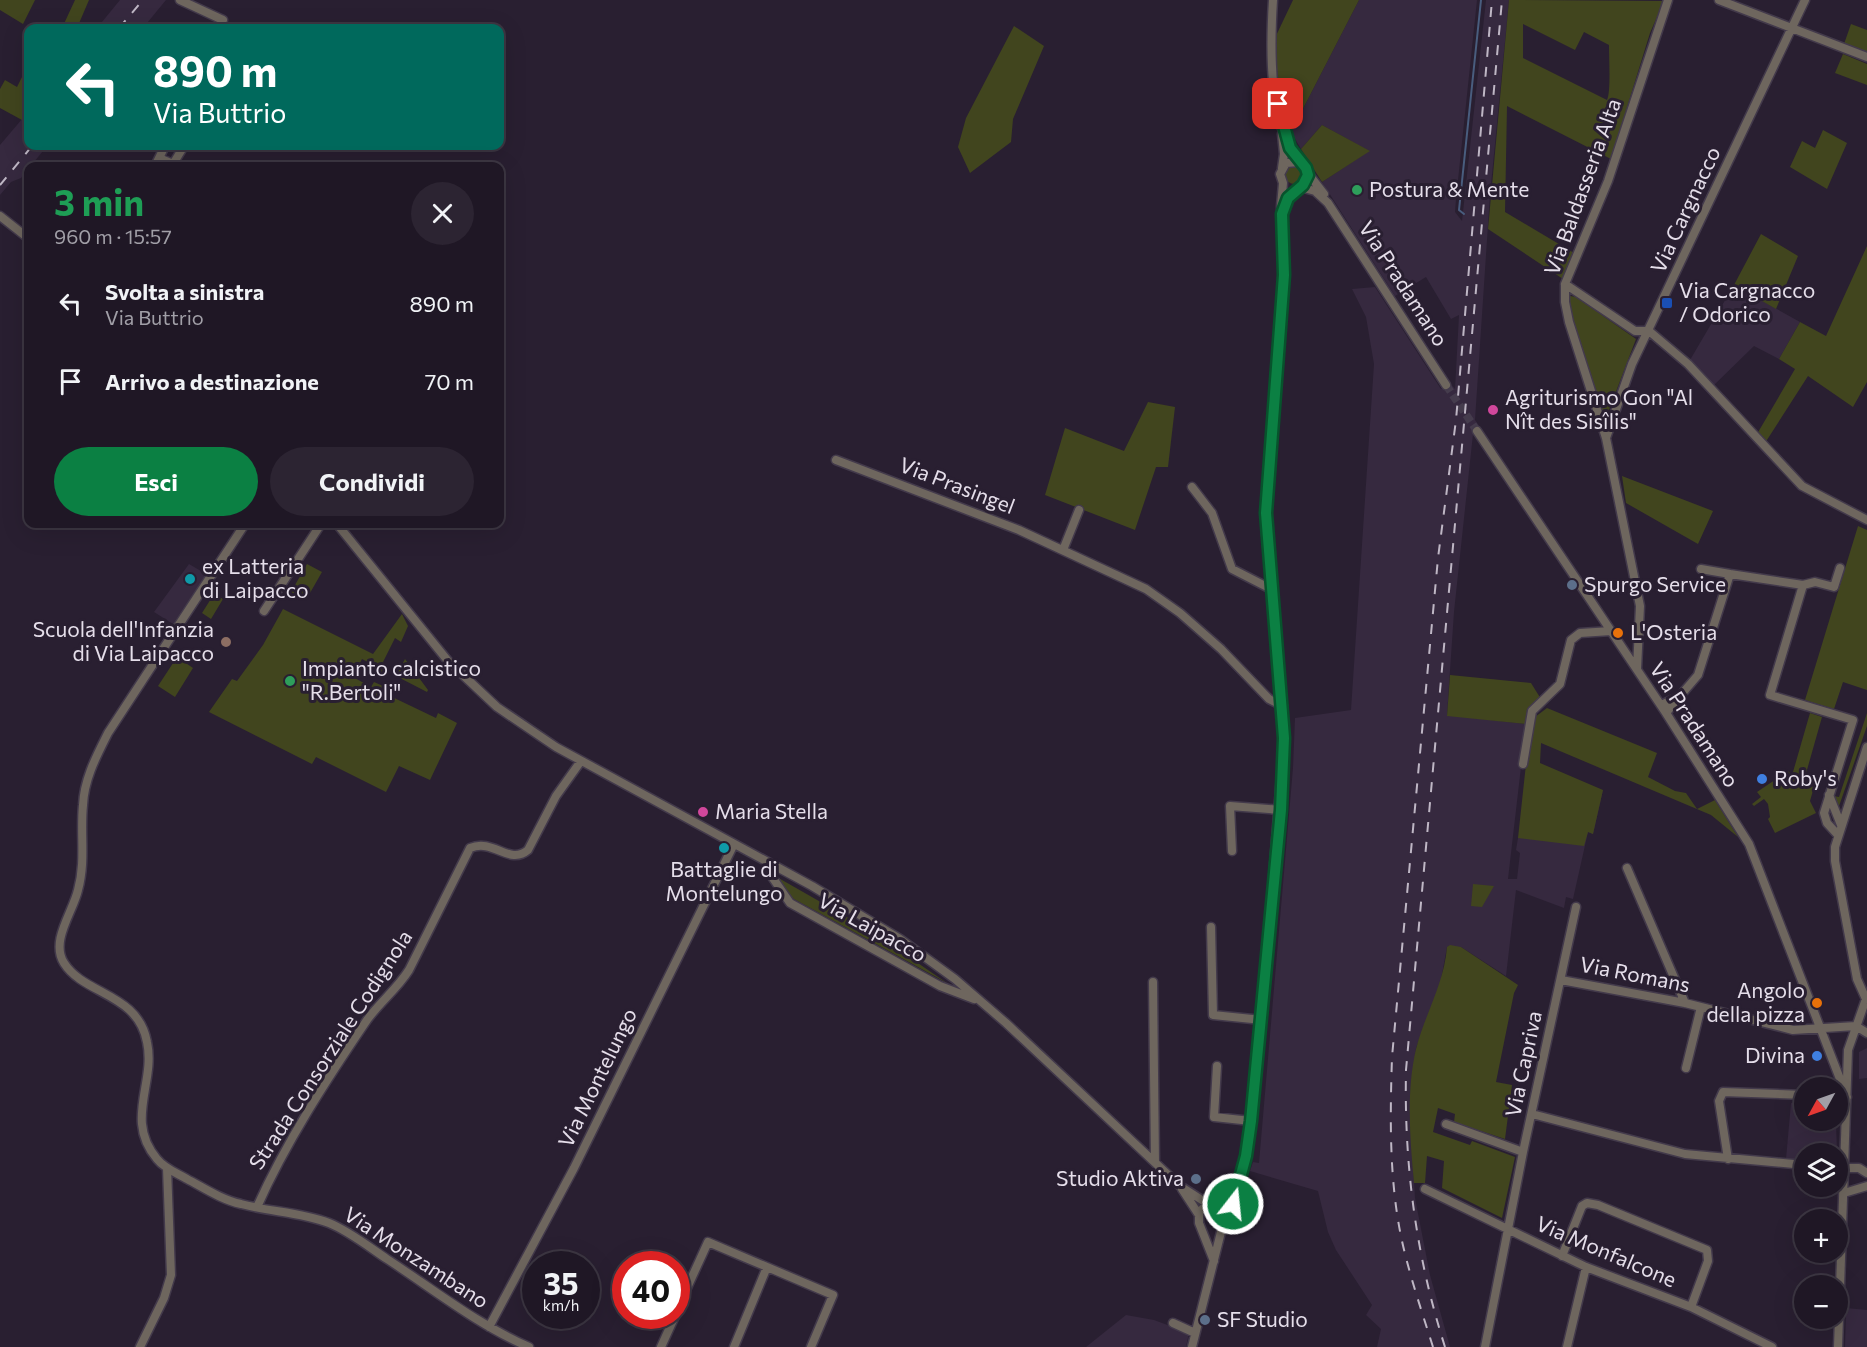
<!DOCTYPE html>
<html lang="it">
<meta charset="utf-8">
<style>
body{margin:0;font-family:Commissioner,sans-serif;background:#2c2432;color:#f1f3f6;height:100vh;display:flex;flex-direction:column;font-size:22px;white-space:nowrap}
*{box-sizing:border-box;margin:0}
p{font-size:20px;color:#a19fa7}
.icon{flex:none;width:33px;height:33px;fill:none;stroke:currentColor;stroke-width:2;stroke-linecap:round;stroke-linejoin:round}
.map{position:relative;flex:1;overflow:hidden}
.details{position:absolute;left:24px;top:162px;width:480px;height:366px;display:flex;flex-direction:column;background:#1f1725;border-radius:12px;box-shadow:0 6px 24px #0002,0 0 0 2px #3c3642}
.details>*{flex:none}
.top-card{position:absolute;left:24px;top:24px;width:480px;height:126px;border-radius:12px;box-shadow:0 6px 24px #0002,0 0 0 2px #3c3642;background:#00695c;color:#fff;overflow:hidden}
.needle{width:39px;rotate:230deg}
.tools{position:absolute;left:1794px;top:1077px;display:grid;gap:12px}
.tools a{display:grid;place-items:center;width:54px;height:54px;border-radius:50%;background:#1f1725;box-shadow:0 6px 24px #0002,0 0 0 2px #3c3642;font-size:30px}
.speed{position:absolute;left:522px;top:1251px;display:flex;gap:12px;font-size:30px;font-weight:700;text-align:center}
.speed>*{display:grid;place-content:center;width:78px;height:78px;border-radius:50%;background:#1f1725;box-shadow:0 6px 24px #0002,0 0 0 2px #3c3642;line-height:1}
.speed small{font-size:15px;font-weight:400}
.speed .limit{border:9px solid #d22;background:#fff;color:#111}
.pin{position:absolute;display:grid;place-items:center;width:51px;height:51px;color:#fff;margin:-26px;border-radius:12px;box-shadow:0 3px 9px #0006}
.me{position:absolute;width:66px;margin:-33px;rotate:16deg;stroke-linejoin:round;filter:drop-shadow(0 0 4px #0008)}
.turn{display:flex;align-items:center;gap:21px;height:126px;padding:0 30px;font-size:27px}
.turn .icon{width:78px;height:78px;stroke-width:2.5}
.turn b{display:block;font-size:42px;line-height:51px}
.round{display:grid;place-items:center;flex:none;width:63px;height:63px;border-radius:32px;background:#2c2432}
.head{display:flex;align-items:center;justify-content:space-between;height:102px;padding:0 30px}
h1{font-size:36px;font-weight:700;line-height:45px;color:#1e9e55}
.primary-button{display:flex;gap:12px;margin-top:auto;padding:12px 30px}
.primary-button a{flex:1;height:69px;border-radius:36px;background:#0b8043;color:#fff;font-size:24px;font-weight:700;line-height:69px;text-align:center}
.primary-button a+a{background:#2c2432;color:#f1f3f6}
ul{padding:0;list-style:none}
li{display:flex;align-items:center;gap:18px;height:78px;padding:0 30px}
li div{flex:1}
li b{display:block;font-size:22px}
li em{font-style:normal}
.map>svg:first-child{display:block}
.built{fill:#36293f}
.green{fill:#41451e;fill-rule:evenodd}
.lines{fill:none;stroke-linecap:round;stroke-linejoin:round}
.stream{stroke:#495d7e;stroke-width:2}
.minor-tunnel{stroke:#453c4d;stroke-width:8;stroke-dasharray:8 4;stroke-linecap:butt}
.minor-casing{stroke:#433a4b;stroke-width:11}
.minor{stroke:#6e665e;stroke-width:8}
.rail{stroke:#bfb7c5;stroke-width:2;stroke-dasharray:10 10;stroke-linecap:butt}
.route-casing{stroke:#07532c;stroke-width:15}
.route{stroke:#0b8043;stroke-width:10}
.leisure-dot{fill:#2e9e5b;stroke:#291f31;stroke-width:2}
.transit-dot{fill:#1a4fb4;stroke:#291f31;stroke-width:2}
.hotel-dot{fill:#d1479c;stroke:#291f31;stroke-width:2}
.culture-dot{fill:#0f9aa8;stroke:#291f31;stroke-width:2}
.service-dot{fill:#5c6f8a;stroke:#291f31;stroke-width:2}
.food-dot{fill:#e8710a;stroke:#291f31;stroke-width:2}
.education-dot{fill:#8d6e63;stroke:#291f31;stroke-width:2}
.shop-dot{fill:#3f7fe0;stroke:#291f31;stroke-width:2}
.labels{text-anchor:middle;stroke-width:6;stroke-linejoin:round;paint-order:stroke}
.street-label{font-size:21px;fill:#e5deea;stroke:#291f31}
.poi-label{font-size:21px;fill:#e5deea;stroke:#291f31;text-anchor:start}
</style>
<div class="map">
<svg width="1867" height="1347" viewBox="0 0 1867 1347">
<rect width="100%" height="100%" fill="#291f31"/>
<!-- built -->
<path class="built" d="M 120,0 L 166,0 L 143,28 L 97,28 Z
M 1359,0 L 1477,0 L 1456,199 L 1455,212 L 1462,221 L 1486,0 L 1509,0 L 1490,195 L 1475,420 L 1480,427 L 1473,434 L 1454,612 L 1447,715 L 1526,724 L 1508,879 L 1517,879 L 1520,853 L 1516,850 L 1518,838 L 1603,790 L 1593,834 L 1588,832 L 1573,899 L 1566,897 L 1564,908 L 1516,890 L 1506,976 L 1461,947 L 1447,947 L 1440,985 L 1416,1048 L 1410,1116 L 1415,1198 L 1430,1275 L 1450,1347 L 1377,1347 L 1381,1329 L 1366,1315 L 1372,1305 L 1336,1250 L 1328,1232 L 1318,1191 L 1250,1171 L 1253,1162 L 1259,1163 L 1293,768 L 1295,718 L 1351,710 L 1374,364 L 1366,317 L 1352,289 L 1375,287 L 1441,389 L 1450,383 L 1455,389 L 1459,315 L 1451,319 L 1426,277 L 1395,296 L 1322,182 L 1369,151 L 1322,125 L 1301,149 L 1291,132 Z
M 28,112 L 28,146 L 47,146 L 21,178 L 11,182 L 0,195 L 0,145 Z
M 1734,285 L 1800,322 L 1779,359 L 1754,346 L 1713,386 L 1690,360 Z
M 189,564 L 206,574 L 173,624 L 154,612 Z
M 1867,1048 L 1867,1078 L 1859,1079 L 1859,1052 Z
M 1791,1103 L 1804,1104 L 1804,1120 L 1836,1121 L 1837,1153 L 1804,1154 L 1804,1161 L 1786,1159 Z
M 1846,1308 L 1867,1310 L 1867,1347 L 1845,1347 Z
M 1126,1315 L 1154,1320 L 1189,1333 L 1186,1347 L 1086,1347 Z"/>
<!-- green -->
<path class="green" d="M 0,0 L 35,0 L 23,24 L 0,10 Z
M 75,0 L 89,0 L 77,28 L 62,28 Z
M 1293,0 L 1359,0 L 1291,132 L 1280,98 L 1274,40 Z
M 1509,0 L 1664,1 L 1650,33 L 1611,159 L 1507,106 L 1505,212 L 1574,253 L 1563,279 L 1488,229 ZM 1523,24 L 1575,50 L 1584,32 L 1609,45 C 1609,58 1611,92 1607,100 L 1523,58 Z
M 1851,24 L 1867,30 L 1867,52 L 1844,44 Z
M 1014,26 L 1044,46 L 1013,119 L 1011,142 L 970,173 L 958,147 L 966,118 Z
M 1843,54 L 1867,64 L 1867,85 L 1835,73 Z
M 23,75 L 28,78 L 28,112 L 22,120 L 0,108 L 0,89 L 5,80 L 17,87 Z
M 1322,125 L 1370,151 L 1322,182 L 1301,149 Z
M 1823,130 L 1847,143 L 1827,189 L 1790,167 L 1802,141 L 1815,148 Z
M1285 175a9 9 0 1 1 18 0a9 9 0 1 1-18 0Z
M 1761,234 L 1798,256 L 1776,309 L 1734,285 Z
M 1867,246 L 1867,382 L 1853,407 L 1808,376 L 1765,443 L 1757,434 L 1795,369 L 1779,359 L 1800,322 L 1826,336 Z
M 1570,296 L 1576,297 L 1636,339 L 1606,418 L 1603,418 L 1579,350 L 1567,298 Z
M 1148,402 L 1175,407 L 1168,467 L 1156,467 L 1135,530 L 1045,495 L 1065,428 L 1124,451 Z
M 1622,476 L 1713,511 L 1698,544 L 1626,503 Z
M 1858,526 L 1867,530 L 1867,690 L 1843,682 L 1834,709 L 1805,700 Z
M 307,564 L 322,572 L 306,600 L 291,592 Z
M 214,594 L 223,599 L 211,619 L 202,613 Z
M 283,609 L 373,654 L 402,614 L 408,626 L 401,642 L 395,638 L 383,662 L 386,664 L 383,671 L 386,673 L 384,677 L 377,673 L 379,668 L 362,659 L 353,677 L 371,687 L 374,682 L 390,689 L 388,695 L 436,718 L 438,713 L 457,723 L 430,780 L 399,766 L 386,792 L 316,757 L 312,764 L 209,712 L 232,679 L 237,681 L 263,645 Z
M 177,657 L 193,668 L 175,697 L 158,686 Z
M 405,659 L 428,690 L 427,692 L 396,676 Z
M 1450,675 L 1531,683 L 1541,699 L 1527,709 L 1526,724 L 1447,716 Z
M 1547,708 L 1657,753 L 1648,777 L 1675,791 L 1686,793 L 1697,809 L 1715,800 L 1738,837 L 1711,815 L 1541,743 L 1540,763 L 1603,790 L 1593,834 L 1588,832 L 1584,846 L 1518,838 L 1526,764 L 1535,717 Z
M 1810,713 L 1822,717 L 1803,784 L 1814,787 L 1810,801 L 1816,813 L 1775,833 L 1768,819 L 1770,817 L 1768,804 L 1764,799 L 1754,806 L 1752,804 L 1761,797 L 1757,792 L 1788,771 L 1791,774 L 1793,772 Z
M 1867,713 L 1867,726 L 1838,809 L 1833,796 L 1839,797 Z
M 775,876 L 868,929 L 947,983 L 792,898 Z
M 1473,884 L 1494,886 L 1482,907 L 1471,906 Z
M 1450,945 L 1461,947 L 1518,985 L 1514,993 L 1496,1082 L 1512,1085 L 1505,1139 L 1454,1122 L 1455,1114 L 1438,1108 L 1433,1132 L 1470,1145 L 1472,1141 L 1515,1157 L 1502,1218 L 1442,1188 L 1444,1161 L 1427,1156 L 1425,1183 L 1414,1183 C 1410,1139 1406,1092 1416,1049 C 1425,1014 1444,984 1447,947 Z"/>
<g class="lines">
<!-- stream -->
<path class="stream" d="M 1464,214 L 1459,210 L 1481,0"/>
<!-- minor-tunnel -->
<path class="minor-tunnel" d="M 1446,385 L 1477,431"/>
<!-- minor casing -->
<g class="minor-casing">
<path id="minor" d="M 180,0 L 223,20 L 219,28
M 1273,0 C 1270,48 1268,122 1299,162
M 1719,0 L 1867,57
M 159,158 L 173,164 L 184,146
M 155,166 L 165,146
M 1282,168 L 1284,154 L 1282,134
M 1307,172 L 1324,194
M 1300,187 L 1315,191 L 1328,203 L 1446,385
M 0,216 L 28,238
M 1565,284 L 1635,331 L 1649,331
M 1649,331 L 1688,364 L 1802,486 L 1867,520
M 1477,431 L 1666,713 L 1749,844 L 1847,1097
M 1606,438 L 1632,364 L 1805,0
M 836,460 L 1019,530 L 1146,589 L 1180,613 L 1221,649 L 1269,699 L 1283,706
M 1192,487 L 1212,513 L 1232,569 L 1271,589
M 245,524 L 108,733 C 97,755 84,779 83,805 C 80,834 86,861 78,890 C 73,912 50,941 64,963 C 84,995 138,993 147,1042 C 156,1083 124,1120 157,1159 C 165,1169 177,1173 187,1179 C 204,1188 222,1200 241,1204 C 270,1212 300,1212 329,1223 C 349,1231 369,1247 387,1259 C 433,1289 478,1325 529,1347
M 337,524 L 448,661 L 497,707 L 556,747 L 812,886 L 900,939 L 955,979 L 1006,1023 L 1180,1186 L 1208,1204
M 1063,550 L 1079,510
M 1701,569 L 1730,574
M 1803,585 L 1815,582 L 1834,587 L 1840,568
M 264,611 L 321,524
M 1637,669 L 1640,606 L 1606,438 L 1569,322 L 1565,302 L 1565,284 L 1608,181 L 1668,0
M 1680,696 L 1698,675 L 1730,574 L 1803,585 L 1770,695 L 1853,720 L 1824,813 L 1827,823 L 1838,835
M 1661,705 L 1680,696 L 1666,713
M 1523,764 L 1532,711 L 1560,684 L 1571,640 L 1580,633 L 1611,631
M 1829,795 L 1841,825
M 1232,851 L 1230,806 L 1281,810
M 771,864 L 768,871 L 790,903 L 940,986 L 974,999
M 1627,868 L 1685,1003
M 1211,927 L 1213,1015 L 1262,1020
M 1561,980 L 1685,1003 L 1793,1030 L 1856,1026
M 1153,982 L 1155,1162
M 1866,999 L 1857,979 L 1835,861 L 1835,847 L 1867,747
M 1856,1026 L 1867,1033
M 1217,1066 L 1214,1117 L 1251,1121
M 1686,1068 L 1701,1007
M 1532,1114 L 1685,1154 L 1804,1165
M 1446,1124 L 1523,1152
M 1728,1159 L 1719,1101 L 1723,1092 L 1804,1095
M 1838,1168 L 1859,1168 L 1867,1173
M 1182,1189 L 1199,1215
M 1425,1189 L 1586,1267 L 1691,1307 L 1772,1347
M 1844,1193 L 1867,1186
M 257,1207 C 286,1142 327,1079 367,1020 C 380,1002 397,989 409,970 L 470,848 C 494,838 509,866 528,850 L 556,796 L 581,761
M 1562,1256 L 1582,1206 L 1587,1203 L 1598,1205 L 1707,1250 L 1708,1261 L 1691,1307
M 1214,1261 L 1199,1223 L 1199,1212 L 1208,1204 L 1220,1205 L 1235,1195
M 676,1312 L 708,1242 L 833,1295 L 811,1347
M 1173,1323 L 1195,1333
M 489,1327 L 574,1168 L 734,844
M 140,1347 L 164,1298 L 171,1275 L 167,1168
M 661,1347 L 675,1316
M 734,1347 L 767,1267
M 1192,1347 L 1222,1228 L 1233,1204 L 1246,1156 L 1262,1020 L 1284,738 L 1266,532 L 1284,275 L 1281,206 L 1283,183 L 1280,174 L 1286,163 L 1299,162 L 1306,168 L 1307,179 L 1288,198 L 1282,214
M 1485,1347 L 1523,1152 L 1576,907
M 1567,1347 L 1586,1267
M 1838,1347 L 1848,1050 L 1867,996"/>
</g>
<!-- minor -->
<use href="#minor" class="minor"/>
<!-- rail -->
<path class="rail" d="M 119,28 L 143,0
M 0,185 L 32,146
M 1433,1347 C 1422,1312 1410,1277 1402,1241 C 1389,1181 1390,1118 1392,1057 L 1438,558 L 1456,420 L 1492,0
M 1445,1347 C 1416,1256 1404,1166 1406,1070 L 1502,0"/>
</g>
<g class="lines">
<!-- route casing -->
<g class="route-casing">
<path id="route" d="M 1233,1204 L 1246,1156 L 1251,1121 L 1281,810 L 1284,738 L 1266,513 L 1284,275 L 1282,214 L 1288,198 L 1303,185 L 1308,175 L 1306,168 L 1290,148 L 1278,104"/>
</g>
<!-- route -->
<use href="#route" class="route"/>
</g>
<!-- markers -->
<g class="leisure-dot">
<circle cx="1357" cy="190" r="6"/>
<circle cx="290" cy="681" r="6"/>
</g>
<rect class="transit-dot" x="1661" y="297" width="12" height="12" rx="3"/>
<g class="hotel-dot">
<circle cx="1493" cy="410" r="6"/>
<circle cx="703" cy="812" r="6"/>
</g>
<g class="culture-dot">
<circle cx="190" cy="579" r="6"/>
<circle cx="724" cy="848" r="6"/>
</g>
<g class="service-dot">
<circle cx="1572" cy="585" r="6"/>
<circle cx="1196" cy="1179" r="6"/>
<circle cx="1205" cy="1320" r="6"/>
</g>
<g class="food-dot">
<circle cx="1618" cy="633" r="6"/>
<circle cx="1817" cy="1003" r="6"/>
</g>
<circle class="education-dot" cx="226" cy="642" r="6"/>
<g class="shop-dot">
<circle cx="1762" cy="779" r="6"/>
<circle cx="1817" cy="1056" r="6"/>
</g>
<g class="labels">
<!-- street labels -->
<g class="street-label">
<text transform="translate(1583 187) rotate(-70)" y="7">Via Baldasseria Alta</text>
<text transform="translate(1686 210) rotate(-65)" y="7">Via Cargnacco</text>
<text transform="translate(1403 284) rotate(57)" y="7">Via Pradamano</text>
<text transform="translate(957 486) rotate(21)" y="7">Via Prasingel</text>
<text transform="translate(1694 725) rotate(57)" y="7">Via Pradamano</text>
<text transform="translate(872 928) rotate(29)" y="7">Via Laipacco</text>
<text transform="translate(1635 975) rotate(11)" y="7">Via Romans</text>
<text transform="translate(331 1050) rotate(-57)" y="7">Strada Consorziale Codignola</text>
<text transform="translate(1524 1064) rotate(-78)" y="7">Via Capriva</text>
<text transform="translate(598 1078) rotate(-64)" y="7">Via Montelungo</text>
<text transform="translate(1606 1252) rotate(23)" y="7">Via Monfalcone</text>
<text transform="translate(416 1258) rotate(33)" y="7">Via Monzambano</text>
</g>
<!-- poi labels -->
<g class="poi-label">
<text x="1369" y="197">Postura &amp; Mente</text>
<text x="1679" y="298">Via Cargnacco<tspan x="1679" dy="24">/ Odorico</tspan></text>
<text x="1505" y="405">Agriturismo Gon "Al<tspan x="1505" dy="24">Nît des Sisîlis"</tspan></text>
<text x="202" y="574">ex Latteria<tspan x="202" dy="24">di Laipacco</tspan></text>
<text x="1584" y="592">Spurgo Service</text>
<text x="214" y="637" text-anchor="end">Scuola dell'Infanzia<tspan x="214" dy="24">di Via Laipacco</tspan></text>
<text x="1630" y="640">L'Osteria</text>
<text x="302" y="676">Impianto calcistico<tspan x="302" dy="24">"R.Bertoli"</tspan></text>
<text x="1774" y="786">Roby's</text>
<text x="715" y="819">Maria Stella</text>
<text x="724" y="877" text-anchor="middle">Battaglie di<tspan x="724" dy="24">Montelungo</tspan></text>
<text x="1805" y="998" text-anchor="end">Angolo<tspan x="1805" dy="24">della pizza</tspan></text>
<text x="1805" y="1063" text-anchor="end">Divina</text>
<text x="1184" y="1186" text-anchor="end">Studio Aktiva</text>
<text x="1217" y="1327">SF Studio</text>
</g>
</g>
</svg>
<div class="tools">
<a><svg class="needle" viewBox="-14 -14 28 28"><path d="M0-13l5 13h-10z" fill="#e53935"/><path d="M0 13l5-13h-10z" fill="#a19fa7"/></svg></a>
<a><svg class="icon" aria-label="layers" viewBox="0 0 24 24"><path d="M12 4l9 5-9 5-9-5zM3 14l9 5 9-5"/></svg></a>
<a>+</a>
<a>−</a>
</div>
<div class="speed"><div>35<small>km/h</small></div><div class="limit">40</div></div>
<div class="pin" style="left:1278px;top:104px;background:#d93025"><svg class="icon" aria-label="arrive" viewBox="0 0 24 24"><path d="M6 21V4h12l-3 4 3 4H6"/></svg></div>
<svg class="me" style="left:1233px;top:1204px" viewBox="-20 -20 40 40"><circle r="17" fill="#0b8043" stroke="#fff" stroke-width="3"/><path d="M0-11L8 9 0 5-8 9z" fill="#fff"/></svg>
<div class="top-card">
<div class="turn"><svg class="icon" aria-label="left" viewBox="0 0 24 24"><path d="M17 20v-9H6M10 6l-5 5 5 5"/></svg><div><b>890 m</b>Via Buttrio</div></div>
</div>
<section class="details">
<div class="head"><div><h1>3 min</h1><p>960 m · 15:57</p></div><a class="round"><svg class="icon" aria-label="close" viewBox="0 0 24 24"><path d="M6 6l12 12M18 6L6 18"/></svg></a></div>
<ul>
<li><svg class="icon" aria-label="left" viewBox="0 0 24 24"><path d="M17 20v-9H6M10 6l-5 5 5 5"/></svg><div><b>Svolta a sinistra</b><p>Via Buttrio</p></div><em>890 m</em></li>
<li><svg class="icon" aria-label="arrive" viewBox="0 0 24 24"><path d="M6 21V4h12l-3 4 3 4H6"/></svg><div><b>Arrivo a destinazione</b></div><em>70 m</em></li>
</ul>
<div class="primary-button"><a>Esci</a><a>Condividi</a></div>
</section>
</div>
